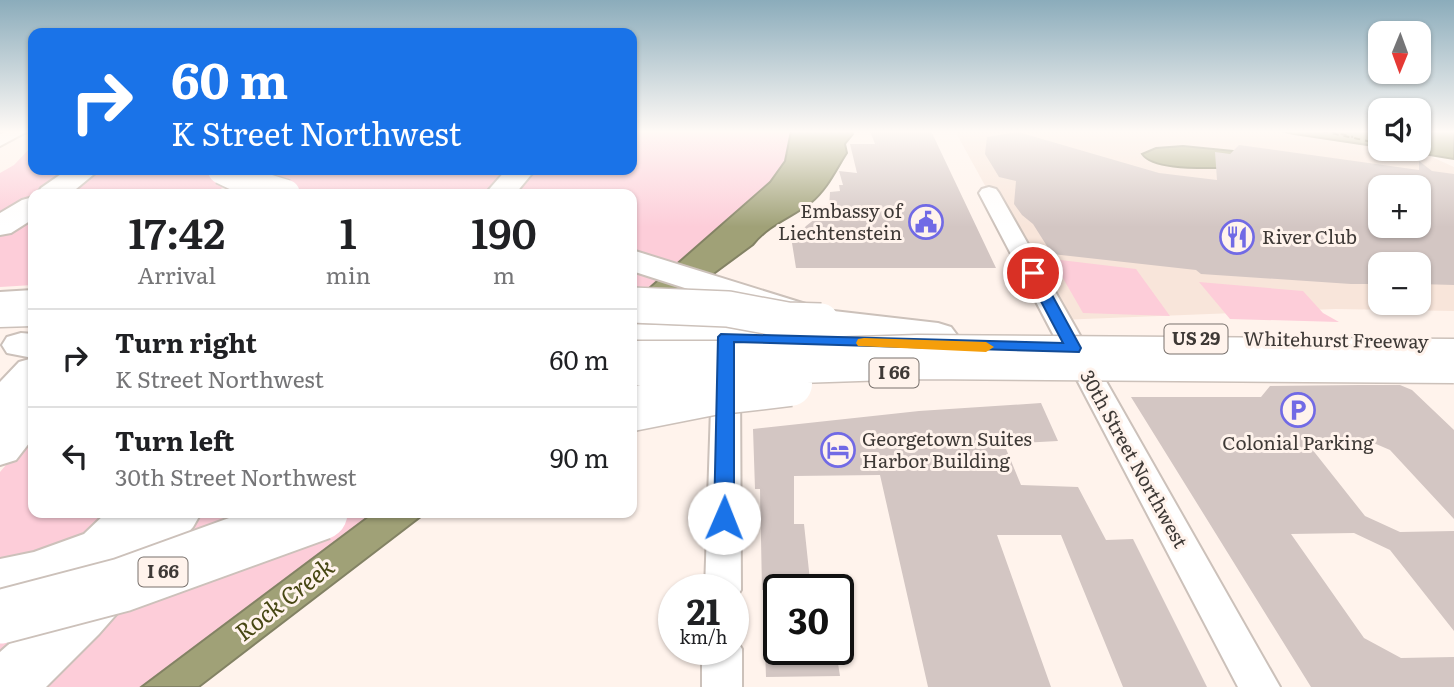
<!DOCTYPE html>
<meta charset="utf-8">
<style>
body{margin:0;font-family:Literata,serif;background:#f2f2f2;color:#202124;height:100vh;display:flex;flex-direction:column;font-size:26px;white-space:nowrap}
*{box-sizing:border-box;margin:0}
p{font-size:23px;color:#757577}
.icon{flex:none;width:38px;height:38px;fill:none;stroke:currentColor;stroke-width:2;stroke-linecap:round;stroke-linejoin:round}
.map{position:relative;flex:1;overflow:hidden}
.drawer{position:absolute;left:28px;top:189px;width:609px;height:329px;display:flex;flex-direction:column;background:#fff;border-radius:14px;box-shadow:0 2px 5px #0004}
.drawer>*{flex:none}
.top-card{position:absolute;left:28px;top:28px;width:609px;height:147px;border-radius:14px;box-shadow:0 2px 5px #0004;background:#1a73e8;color:#fff;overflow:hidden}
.needle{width:46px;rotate:181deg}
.buttons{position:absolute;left:1368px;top:21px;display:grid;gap:14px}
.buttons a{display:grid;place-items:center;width:63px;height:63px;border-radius:14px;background:#fff;box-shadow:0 2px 5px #0004;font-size:35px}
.speed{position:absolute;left:658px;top:574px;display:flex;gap:14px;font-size:35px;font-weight:700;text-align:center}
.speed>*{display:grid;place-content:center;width:91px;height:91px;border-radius:50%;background:#fff;box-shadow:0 2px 5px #0004;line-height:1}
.speed small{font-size:18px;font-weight:400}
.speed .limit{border:4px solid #111;border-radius:10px;background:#fff;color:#111}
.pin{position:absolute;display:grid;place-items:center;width:60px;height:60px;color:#fff;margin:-30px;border:4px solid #fff;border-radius:50%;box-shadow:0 2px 7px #0007}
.me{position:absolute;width:77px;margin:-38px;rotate:1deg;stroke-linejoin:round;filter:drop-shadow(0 0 5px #0008)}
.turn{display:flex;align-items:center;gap:24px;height:147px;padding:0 28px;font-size:32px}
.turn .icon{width:91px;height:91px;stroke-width:2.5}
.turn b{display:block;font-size:49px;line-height:60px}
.eta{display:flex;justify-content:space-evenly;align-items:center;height:119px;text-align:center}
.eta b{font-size:42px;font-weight:600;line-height:49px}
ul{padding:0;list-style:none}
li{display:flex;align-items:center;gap:21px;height:98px;padding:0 28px;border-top:2px solid #e0e0e0}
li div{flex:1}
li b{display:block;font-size:26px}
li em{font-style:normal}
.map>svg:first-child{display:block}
.built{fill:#f8e5da;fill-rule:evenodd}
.green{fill:#fdcdd9}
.water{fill:#a0a177;stroke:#838264;stroke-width:2}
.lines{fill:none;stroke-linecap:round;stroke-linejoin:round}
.ferry{stroke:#474713;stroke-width:2;stroke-dasharray:6 5;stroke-linecap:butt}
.building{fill:#d3c6c3;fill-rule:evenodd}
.minor-casing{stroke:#ccc1ba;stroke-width:4}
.secondary-casing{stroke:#ccc1ba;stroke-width:3}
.primary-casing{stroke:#ccc1ba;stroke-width:4}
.trunk-casing{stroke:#ccc1ba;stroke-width:4}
.motorway-casing{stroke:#ccc1ba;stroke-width:4}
.minor{fill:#fff;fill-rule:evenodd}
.secondary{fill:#fff;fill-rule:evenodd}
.primary{fill:#fff;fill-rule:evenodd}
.trunk{fill:#fff;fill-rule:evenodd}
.motorway{fill:#fff;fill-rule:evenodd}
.motorway-bridge-far3-casing{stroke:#ccc1ba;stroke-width:31;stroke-linecap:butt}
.motorway-bridge-far2-casing{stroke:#ccc1ba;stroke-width:38;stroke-linecap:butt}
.motorway-bridge-far1-casing{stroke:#ccc1ba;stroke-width:47;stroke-linecap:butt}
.motorway-bridge-casing{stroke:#ccc1ba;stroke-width:57;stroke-linecap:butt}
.motorway-bridge-far3{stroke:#fff;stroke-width:28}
.motorway-bridge-far2{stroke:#fff;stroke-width:35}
.motorway-bridge-far1{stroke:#fff;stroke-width:44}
.motorway-bridge{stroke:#fff;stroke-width:53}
.route{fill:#1a73e8;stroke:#114b97;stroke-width:2}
.slow{fill:#f59e0b}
.labels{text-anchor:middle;stroke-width:6;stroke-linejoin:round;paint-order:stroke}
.shield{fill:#fff3ec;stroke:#78716d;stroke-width:2}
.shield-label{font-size:18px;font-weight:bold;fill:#3e3936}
.poi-label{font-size:19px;fill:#3e3936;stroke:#fff3ec;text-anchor:start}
.street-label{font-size:19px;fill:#3e3936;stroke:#fff3ec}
.near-water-label{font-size:24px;font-style:italic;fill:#474713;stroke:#fff3ec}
</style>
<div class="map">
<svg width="1454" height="687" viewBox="0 0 1454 687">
<rect width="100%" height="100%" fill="#fff3ec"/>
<!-- built -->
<path class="built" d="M 955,131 L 1278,131 L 1423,153 L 1454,167 L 1454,311 L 1336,309 L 1059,320 ZM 1381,187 L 1419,187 L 1419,226 L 1381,226 ZM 1381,264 L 1419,264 L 1419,303 L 1381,303 Z"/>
<!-- green -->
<path class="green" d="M 632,131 L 791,131 L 785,161 L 770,182 L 632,303 L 632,194 L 259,194 L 284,170 L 632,170 Z
M 33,145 L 33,170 L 74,170 L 42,194 L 33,194 L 33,200 L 0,221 L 0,173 L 14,165 Z
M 96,170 L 209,170 L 230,181 L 215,194 L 62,194 Z
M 33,213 L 33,285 L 0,287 L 0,233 Z
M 1052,259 L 1136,269 L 1170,316 L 1083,313 Z
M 1199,282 L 1303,291 L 1323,313 L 1339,322 L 1230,319 Z
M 33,433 L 33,513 L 373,513 L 141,687 L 0,687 L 0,472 Z"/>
<!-- water -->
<path class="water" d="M 791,131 L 852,131 L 853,134 L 845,144 L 847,153 C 836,170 828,189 811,203 C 792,218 770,224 753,245 L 646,324 L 632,337 L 632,303 L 770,182 L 785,161 Z
M 1281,131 L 1381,131 L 1381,147 L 1294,134 Z
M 1419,131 L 1454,131 L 1454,159 L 1393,149 L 1419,149 Z
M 1183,146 L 1234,151 L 1219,168 C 1200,168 1153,170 1142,154 L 1156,148 Z
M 373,513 L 426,513 L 199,687 L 141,687 Z"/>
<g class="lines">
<!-- ferry -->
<path class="ferry" d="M 1322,131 L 1381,144
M 1330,131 L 1353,137
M 1399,149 L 1409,151"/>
</g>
<!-- building -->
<path class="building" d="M 870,131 L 931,131 L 996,268 L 796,268 L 792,243 L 806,226 L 829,208 L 830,192 L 840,191 L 839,185 L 843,185 L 839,171 L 857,173 L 850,144 L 875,144 Z
M 1018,132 L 1159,173 L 1217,180 L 1215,152 L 1230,154 L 1239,145 L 1419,170 L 1419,161 L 1432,171 L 1454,174 L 1454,285 L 1419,284 L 1419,264 L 1381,264 L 1381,284 L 1351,284 L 1201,274 L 1196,270 L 1052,254 L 1033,224 L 1022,215 L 1014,204 L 1016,181 L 999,177 L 985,154 L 987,137 ZM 1381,187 L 1419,187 L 1419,226 L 1381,226 Z
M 1359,385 L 1400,385 L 1412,390 L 1454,430 L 1454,519 L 1390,450 L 1362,438 L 1304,439 L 1365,516 L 1400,532 L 1454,531 L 1454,631 L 1390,550 L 1354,533 L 1291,534 L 1364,638 L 1401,658 L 1454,657 L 1454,687 L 1311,687 L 1131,397 L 1261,397 L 1270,386 Z
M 1041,403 L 1058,441 L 1004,444 L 1021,485 L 1078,487 L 1106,540 L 1133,539 L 1207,687 L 1123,687 L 1061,535 L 997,535 L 1051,687 L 928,687 L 880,475 L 794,476 L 794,524 L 804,524 L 811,590 L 762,590 L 760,489 L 755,489 L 753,429 L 919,411 Z
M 765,649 L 816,649 L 817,657 L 837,657 L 840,676 L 766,677 Z"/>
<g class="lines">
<!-- minor casing -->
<g class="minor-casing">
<path id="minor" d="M 7,131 L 28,131 L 0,146 L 0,134 Z
M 989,187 L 996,189 L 999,193 L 1280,687 L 1238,687 L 979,193 L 982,189 Z
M 726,369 L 736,372 L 740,378 L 741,590 L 733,602 L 733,590 L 705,590 L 712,378 L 716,372 Z
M 733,635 L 742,649 L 742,687 L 702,687 L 702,649 L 733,649 Z"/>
</g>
<!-- secondary casing -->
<g class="secondary-casing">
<path id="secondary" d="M 0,305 L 33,306 L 33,326 L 0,327 Z
M 632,324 L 837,330 L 850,333 L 855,341 L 850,349 L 837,352 L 632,346 Z"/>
</g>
<!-- primary casing -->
<g class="primary-casing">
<path id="primary" d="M 506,170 L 535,170 L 515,194 L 485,194 Z
M 33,358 L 33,438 L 16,460 L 0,465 L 0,382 L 19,362 Z
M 106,513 L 201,513 L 193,527 L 99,634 L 46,687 L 0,687 L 0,652 L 31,625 L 27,623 L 19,606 L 21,600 L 0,605 L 0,559 L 34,552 L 84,534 Z"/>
</g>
<!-- trunk casing -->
<g class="trunk-casing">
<path id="trunk" d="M 33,290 L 33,312 L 0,314 L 0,292 Z"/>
</g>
<!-- motorway casing -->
<g class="motorway-casing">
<path id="motorway" d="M 67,170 L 99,170 L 70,194 L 37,194 L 41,188 Z
M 33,197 L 33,219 L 11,233 L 0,235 L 0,213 L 22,200 Z
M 632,250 L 825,310 L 938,323 L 951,327 L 957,335 L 951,343 L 938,347 L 821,332 L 632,271 Z
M 21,333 L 33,334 L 33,358 L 7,353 L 2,345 L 7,337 Z"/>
</g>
<!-- minor -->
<use href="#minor" class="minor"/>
<!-- secondary -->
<use href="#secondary" class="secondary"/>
<!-- primary -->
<use href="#primary" class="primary"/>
<!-- trunk -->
<use href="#trunk" class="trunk"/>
<!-- motorway -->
<use href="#motorway" class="motorway"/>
<!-- motorway-bridge-far3 casing -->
<g class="motorway-bridge-far3-casing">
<path id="motorway-bridge-far3" d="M 222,170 L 247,182 L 286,194"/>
</g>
<!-- motorway-bridge-far2 casing -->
<g class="motorway-bridge-far2-casing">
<path id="motorway-bridge-far2" d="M 632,305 L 728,309 L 787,320 L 821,321"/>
</g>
<!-- motorway-bridge-far1 casing -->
<g class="motorway-bridge-far1-casing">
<path id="motorway-bridge-far1" d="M 632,363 L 737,363 L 918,357 L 1454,361
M 632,409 L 713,393 L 790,384"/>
</g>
<!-- motorway-bridge casing -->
<g class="motorway-bridge-casing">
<path id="motorway-bridge" d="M 0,617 L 122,585 L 321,513"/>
</g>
<!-- motorway-bridge-far3 -->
<use href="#motorway-bridge-far3" class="motorway-bridge-far3"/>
<!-- motorway-bridge-far2 -->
<use href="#motorway-bridge-far2" class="motorway-bridge-far2"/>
<!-- motorway-bridge-far1 -->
<use href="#motorway-bridge-far1" class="motorway-bridge-far1"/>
<!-- motorway-bridge -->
<use href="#motorway-bridge" class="motorway-bridge"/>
</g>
<!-- sky -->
<linearGradient id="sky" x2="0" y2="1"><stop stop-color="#8bacbb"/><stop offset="0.58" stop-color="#fffaf6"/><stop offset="1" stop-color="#fffaf6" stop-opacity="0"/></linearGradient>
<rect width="1454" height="227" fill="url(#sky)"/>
<!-- route -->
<path class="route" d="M 1033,269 L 1040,273 L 1081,348 L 1079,352 L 734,342 L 734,518 L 731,523 L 724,526 L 717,523 L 714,518 L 718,337 L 721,334 L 1063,343 L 1026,273 Z"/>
<!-- slow -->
<path class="slow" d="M 864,338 L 986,342 L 994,347 L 986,352 L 858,346 L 856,343 L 858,339 Z"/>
<!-- icons -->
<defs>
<g id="civic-ring" transform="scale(1.75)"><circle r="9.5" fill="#fff3ec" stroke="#716ae5" stroke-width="1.5"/><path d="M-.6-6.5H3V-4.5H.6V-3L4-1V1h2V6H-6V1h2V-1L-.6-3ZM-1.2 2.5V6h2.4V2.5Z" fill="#716ae5"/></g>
<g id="restaurant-ring" transform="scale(1.75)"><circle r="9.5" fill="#fff3ec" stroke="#716ae5" stroke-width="1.5"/><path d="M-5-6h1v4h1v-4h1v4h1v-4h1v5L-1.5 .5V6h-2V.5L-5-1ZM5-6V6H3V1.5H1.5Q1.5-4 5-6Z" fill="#716ae5"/></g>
<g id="parking-ring" transform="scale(1.75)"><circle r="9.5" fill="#fff3ec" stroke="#716ae5" stroke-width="1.5"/><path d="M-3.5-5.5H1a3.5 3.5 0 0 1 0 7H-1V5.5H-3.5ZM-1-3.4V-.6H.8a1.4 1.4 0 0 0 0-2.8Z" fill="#716ae5"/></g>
<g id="hotel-ring" transform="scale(1.75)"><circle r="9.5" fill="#fff3ec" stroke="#716ae5" stroke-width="1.5"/><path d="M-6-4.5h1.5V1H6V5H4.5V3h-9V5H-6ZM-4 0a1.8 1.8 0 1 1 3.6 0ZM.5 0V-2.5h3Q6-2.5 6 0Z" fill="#716ae5"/></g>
</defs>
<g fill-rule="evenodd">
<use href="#civic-ring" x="926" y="222"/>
<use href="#restaurant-ring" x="1237" y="237"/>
<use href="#parking-ring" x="1298" y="410"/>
<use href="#hotel-ring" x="838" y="450"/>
</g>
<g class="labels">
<!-- shield labels -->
<g class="shield">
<rect x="1164.5" y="324.5" width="63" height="29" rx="5"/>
<rect x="869.5" y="358.5" width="49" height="29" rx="5"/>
<rect x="138.5" y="557.5" width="49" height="29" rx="5"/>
</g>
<g class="shield-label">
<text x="1196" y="345">US 29</text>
<text x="894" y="379">I 66</text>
<text x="163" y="578">I 66</text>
</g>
<!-- poi labels -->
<g class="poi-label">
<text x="902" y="218" text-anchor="end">Embassy of<tspan x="902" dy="22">Liechtenstein</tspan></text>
<text x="1262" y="244">River Club</text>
<text x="862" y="446">Georgetown Suites<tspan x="862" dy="22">Harbor Building</tspan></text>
<text x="1298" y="450" text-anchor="middle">Colonial Parking</text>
</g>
<!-- street labels -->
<g class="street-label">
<text transform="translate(1336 340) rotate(1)" y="7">Whitehurst Freeway</text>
<text transform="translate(1134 459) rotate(61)" y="7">30th Street Northwest</text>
</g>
<!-- near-water labels -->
<g class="near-water-label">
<text transform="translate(285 600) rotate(-38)" y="8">Rock Creek</text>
</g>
</g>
</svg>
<div class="buttons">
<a><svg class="needle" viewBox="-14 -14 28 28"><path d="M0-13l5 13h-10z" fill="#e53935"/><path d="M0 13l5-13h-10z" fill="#757577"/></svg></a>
<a><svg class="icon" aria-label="sound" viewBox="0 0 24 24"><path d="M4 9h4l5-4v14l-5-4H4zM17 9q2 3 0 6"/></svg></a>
<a>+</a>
<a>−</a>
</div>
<div class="speed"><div>21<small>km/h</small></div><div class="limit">30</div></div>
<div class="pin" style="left:1033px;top:273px;background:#d93025"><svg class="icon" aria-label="arrive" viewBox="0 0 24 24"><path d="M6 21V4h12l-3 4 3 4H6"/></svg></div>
<svg class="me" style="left:724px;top:518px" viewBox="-20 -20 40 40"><circle r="19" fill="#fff"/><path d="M0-13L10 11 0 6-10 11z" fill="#1a73e8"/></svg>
<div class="top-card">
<div class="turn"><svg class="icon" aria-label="right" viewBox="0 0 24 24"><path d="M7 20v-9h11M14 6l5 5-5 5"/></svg><div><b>60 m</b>K Street Northwest</div></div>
</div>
<section class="drawer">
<div class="eta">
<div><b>17:42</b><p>Arrival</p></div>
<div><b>1</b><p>min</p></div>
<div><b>190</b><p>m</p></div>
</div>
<ul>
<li><svg class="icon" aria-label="right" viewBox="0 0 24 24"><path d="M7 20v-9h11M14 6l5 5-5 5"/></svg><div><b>Turn right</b><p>K Street Northwest</p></div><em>60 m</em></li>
<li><svg class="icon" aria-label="left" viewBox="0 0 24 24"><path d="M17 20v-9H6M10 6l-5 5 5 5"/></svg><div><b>Turn left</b><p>30th Street Northwest</p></div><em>90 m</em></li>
</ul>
</section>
</div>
